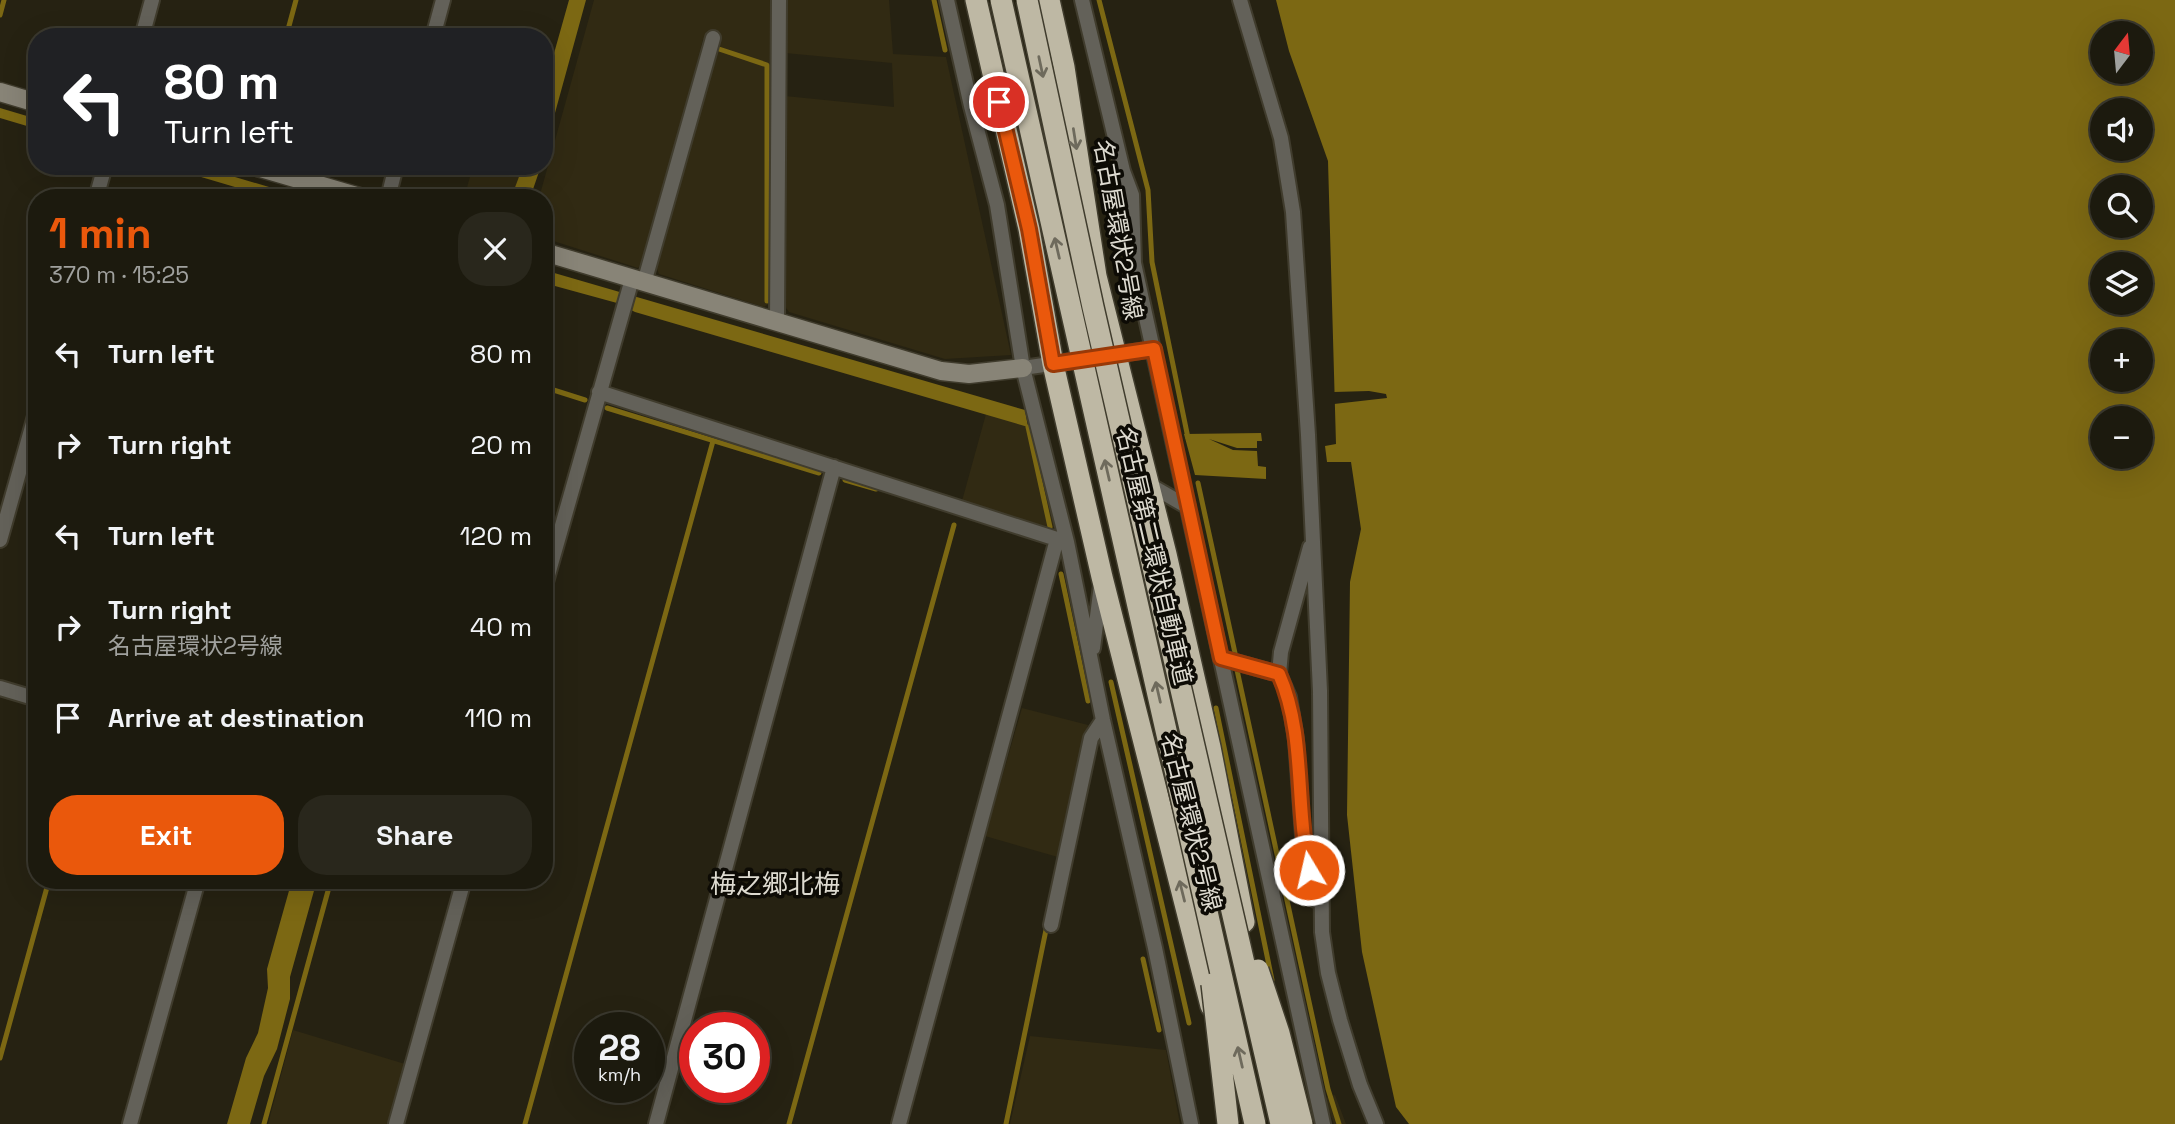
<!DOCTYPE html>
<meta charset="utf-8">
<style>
body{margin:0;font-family:"Space Grotesk","Noto Sans JP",sans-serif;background:#29271c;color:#f1f3f6;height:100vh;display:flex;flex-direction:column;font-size:26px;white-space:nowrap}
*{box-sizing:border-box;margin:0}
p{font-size:23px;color:#a0a19e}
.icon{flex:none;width:38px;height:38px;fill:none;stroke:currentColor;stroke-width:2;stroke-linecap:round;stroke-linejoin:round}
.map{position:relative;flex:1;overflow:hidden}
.drawer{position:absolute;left:28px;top:189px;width:525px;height:700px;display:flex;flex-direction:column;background:#1c1a0e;border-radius:28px;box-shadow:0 7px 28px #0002,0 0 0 2px #3a382e}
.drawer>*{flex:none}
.top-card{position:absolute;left:28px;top:28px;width:525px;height:147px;border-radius:28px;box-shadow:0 7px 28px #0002,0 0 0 2px #3a382e;background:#202124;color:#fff;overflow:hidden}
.needle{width:46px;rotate:16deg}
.buttons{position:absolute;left:2090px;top:21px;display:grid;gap:14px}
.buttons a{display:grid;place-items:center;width:63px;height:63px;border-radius:50%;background:#1c1a0e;box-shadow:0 7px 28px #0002,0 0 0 2px #3a382e;font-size:35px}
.speed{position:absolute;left:574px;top:1012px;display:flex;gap:14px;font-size:35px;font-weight:700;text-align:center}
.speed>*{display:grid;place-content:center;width:91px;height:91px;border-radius:50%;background:#1c1a0e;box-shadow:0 7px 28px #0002,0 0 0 2px #3a382e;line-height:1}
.speed small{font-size:18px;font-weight:400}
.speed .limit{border:10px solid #d22;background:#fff;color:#111}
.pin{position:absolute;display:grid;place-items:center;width:60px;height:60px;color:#fff;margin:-30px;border:4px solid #fff;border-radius:50%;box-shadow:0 2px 7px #0007}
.me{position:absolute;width:77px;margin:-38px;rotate:351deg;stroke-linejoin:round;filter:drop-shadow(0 0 5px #0008)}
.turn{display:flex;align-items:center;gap:24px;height:147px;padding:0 21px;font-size:32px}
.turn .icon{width:91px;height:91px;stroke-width:2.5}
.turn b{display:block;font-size:49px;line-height:60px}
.round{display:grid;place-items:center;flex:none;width:74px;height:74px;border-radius:28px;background:#29271c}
.headline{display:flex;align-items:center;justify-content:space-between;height:119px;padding:0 21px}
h1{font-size:42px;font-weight:700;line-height:52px;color:#ea580c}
.action{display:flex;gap:14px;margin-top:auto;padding:14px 21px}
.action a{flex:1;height:80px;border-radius:28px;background:#ea580c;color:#fff;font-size:28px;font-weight:700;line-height:80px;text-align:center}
.action a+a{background:#29271c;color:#f1f3f6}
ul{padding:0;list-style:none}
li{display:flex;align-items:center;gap:21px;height:91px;padding:0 21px}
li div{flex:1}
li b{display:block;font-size:26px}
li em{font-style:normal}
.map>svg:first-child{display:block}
.built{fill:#312a13}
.water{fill:#7c6813;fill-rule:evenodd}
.pier{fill:#262212}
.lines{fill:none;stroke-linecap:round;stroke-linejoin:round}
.stream{stroke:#7c6813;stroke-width:5}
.street-casing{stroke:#403c2d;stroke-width:18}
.secondary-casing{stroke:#403c2d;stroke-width:21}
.highway-casing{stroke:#403c2d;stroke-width:24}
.street{stroke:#636159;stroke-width:14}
.secondary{stroke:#888477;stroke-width:18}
.highway{stroke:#beb8a4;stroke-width:21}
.highway-bridge-casing{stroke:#403c2d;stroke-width:24;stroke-linecap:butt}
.highway-bridge{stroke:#beb8a4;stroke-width:21}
.oneway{stroke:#6e6a5c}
.route-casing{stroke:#983908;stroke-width:18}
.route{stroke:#ea580c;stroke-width:12}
.labels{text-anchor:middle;stroke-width:7;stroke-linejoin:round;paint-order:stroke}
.street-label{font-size:24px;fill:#dddad0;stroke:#0d0b05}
.neighbourhood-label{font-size:26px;fill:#dddad0;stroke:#0d0b05}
</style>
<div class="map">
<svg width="2175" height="1124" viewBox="0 0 2175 1124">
<rect width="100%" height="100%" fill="#262212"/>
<!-- built -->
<path class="built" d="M 594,0 L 773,0 L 770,303 L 764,307 L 659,274 L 655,264 L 717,43 L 703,39 L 645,261 L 638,268 L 544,238 L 544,198 L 539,198 Z
M 786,0 L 889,0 L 893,54 L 946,57 L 1011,355 L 945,359 L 789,312 L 784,305 L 785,96 L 894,107 L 892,63 L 785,53 Z
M 473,166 L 484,166 L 519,177 L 511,198 L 464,198 Z
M 986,414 L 1034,428 L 1055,524 L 1053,530 L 962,501 Z
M 1022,708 L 1088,725 L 1058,857 L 985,836 Z
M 293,1030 L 405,1064 L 388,1124 L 268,1124 Z
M 1030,1036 L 1166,1050 L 1180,1124 L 1010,1124 Z
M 1335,1095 L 1346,1124 L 1334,1124 L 1324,1098 Z"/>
<!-- water -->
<path class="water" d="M 569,0 L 586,0 L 544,153 L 544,89 Z
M 1276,0 L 2175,0 L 2175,1124 L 1409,1124 L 1396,1107 L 1362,952 L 1347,815 L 1350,582 L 1361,529 L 1351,462 L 1327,462 L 1325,446 L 1336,444 L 1328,161 L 1289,51 ZM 2102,33 L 2140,33 L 2140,72 L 2102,72 ZM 2102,110 L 2140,110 L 2140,149 L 2102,149 ZM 2102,187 L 2140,187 L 2140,226 L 2102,226 ZM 2102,264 L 2140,264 L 2140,303 L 2102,303 ZM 2102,341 L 2140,341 L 2140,380 L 2102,380 ZM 2102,418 L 2140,418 L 2140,457 L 2102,457 Z
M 0,108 L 37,119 L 37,129 L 0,118 Z
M 164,166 L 198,166 L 306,198 L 272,198 Z
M 523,166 L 541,166 L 530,198 L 511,198 Z
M 544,270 L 1025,410 L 1028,427 L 635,312 L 617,303 L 544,283 Z
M 1261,433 L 1262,441 L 1257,441 L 1257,448 L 1237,448 L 1209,439 L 1233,450 L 1257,451 L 1258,466 L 1266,467 L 1266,479 L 1195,475 L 1184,434 Z
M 292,880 L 317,880 L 290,977 L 290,999 L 277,1049 L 264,1076 L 250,1124 L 227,1124 L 246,1058 L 258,1033 L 268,988 L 267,969 Z"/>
<!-- pier -->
<path class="pier" d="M 1369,391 L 1386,394 L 1387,398 L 1334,404 L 1334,392 Z"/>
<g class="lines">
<!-- stream -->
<path class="stream" d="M 934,0 L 945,50
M 1099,0 L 1148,190 L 1152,262 L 1188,438
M 0,15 L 4,0
M 286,37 L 296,0
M 719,49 L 767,65 L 767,301
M 544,387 L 585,400
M 607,408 L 819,473
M 1028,427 L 1050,527
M 845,480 L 876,489
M 1198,483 L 1235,653
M 1061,574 L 1088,701
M 1237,670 L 1328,1089 L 1339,1124
M 1111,682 L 1189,1023
M 1216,708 L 1272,980
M 1143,959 L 1159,1030
M 0,1058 L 49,880
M 264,1124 L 331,880
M 525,1124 L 713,441
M 789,1124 L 954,525
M 1006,1124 L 1047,925"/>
<!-- street casing -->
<g class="street-casing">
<path id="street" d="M 947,0 L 971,106 L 997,205 L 1023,368 L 1067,542 L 1103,720 L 1155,948 L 1191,1124
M 1082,0 L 1123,171 L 1132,195 L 1134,263 L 1323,1124
M 1240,0 L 1281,138 L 1293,212 L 1308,435 L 1320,691 L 1322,932 L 1328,973 L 1340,1020 L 1360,1085 L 1376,1124
M 142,37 L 152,0
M 433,37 L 443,0
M 96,198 L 105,166
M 388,198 L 396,166
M 644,283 L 713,38
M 777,321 L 779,0
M 1023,368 L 1154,349
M 599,392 L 1066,542
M 1148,484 L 1188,507
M 0,540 L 37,409
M 1310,547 L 1281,652 L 1279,674 L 1289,697 L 1296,740 L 1304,850 L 1315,900
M 544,589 L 632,279
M 1093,648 L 1101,585
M 1221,658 L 1279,674
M 0,688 L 37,699
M 1051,925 L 1091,738 L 1103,720
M 130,1124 L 198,880
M 396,1124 L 464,880
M 656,1124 L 834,467
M 899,1124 L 1057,539"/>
</g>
<!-- secondary casing -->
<g class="secondary-casing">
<path id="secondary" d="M 0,92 L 37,103
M 254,166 L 363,198
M 544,252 L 941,371 L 969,374 L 1023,368"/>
</g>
<!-- highway casing -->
<g class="highway-casing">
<path id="highway" d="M 976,0 L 1029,229 L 1053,364 L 1102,577 L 1211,1006
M 1049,0 L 1064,67 L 1096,276 L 1166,554 L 1210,747 L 1244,922"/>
</g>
<!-- street -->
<use href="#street" class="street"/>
<!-- secondary -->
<use href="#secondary" class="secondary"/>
<!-- highway -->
<use href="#highway" class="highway"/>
<!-- highway-bridge casing -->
<g class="highway-bridge-casing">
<path id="highway-bridge" d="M 1001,0 L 1255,1124
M 1027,0 L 1093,307 L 1281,1124
M 1258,970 L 1279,1033 L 1302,1124
M 1212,984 L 1228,1124"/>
</g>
<!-- highway-bridge -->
<use href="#highway-bridge" class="highway-bridge"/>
</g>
<!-- one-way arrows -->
<defs><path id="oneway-shaft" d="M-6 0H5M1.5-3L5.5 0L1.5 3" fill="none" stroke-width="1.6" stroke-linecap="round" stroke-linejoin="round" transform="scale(1.75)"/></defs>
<g class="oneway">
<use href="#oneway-shaft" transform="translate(1041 67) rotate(78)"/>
<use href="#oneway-shaft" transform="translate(1075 139) rotate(81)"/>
<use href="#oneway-shaft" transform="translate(1057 248) rotate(-103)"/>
<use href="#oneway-shaft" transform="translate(1107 470) rotate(-103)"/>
<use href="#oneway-shaft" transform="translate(1158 692) rotate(-103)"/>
<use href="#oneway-shaft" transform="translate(1182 891) rotate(-104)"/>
<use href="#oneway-shaft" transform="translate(1240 1057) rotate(-103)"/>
</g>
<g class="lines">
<!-- route casing -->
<g class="route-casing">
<path id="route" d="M 999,102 L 1029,229 L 1053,364 L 1154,349 L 1221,658 L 1279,674 C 1306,735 1295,806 1309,870"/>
</g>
<!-- route -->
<use href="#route" class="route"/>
</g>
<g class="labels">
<!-- street labels -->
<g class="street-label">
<text transform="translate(1118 230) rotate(80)" y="8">名古屋環状2号線</text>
<text transform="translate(1154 556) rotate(77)" y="8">名古屋第二環状自動車道</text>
<text transform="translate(1191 822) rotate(76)" y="8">名古屋環状2号線</text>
</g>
<!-- neighbourhood labels -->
<g class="neighbourhood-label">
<text x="775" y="893">梅之郷北梅</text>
</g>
</g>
</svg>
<div class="buttons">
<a><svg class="needle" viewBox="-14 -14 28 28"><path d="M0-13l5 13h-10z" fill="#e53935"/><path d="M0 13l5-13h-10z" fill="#a0a19e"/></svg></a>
<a><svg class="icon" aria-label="sound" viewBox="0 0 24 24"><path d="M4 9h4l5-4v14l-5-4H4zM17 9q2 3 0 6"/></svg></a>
<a><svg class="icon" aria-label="search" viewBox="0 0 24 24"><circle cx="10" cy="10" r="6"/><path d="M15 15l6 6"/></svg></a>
<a><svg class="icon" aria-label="layers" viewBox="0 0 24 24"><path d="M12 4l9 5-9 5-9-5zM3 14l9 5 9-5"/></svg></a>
<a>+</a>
<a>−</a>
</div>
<div class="speed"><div>28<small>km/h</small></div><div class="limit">30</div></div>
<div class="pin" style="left:999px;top:102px;background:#d93025"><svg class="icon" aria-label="arrive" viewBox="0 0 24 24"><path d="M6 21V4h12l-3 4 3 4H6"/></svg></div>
<svg class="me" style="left:1309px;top:870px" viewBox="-20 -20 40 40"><circle r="17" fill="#ea580c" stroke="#fff" stroke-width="3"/><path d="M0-11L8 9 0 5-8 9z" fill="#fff"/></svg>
<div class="top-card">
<div class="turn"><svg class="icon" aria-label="left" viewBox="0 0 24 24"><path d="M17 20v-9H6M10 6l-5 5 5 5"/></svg><div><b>80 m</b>Turn left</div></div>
</div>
<section class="drawer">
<div class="headline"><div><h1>1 min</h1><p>370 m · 15:25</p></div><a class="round"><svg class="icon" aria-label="close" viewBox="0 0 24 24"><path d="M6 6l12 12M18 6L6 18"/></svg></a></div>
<ul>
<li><svg class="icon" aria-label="left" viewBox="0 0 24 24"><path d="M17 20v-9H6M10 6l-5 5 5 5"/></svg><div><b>Turn left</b></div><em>80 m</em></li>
<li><svg class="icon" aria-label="right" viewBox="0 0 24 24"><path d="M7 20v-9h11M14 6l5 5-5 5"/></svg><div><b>Turn right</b></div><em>20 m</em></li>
<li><svg class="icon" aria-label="left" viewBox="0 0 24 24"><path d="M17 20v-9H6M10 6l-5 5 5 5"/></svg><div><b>Turn left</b></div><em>120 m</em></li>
<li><svg class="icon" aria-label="right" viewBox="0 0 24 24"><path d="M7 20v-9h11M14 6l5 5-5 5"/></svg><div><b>Turn right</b><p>名古屋環状2号線</p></div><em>40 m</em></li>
<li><svg class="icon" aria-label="arrive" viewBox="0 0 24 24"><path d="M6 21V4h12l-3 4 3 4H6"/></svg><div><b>Arrive at destination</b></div><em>110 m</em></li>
</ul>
<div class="action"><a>Exit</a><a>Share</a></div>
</section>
</div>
